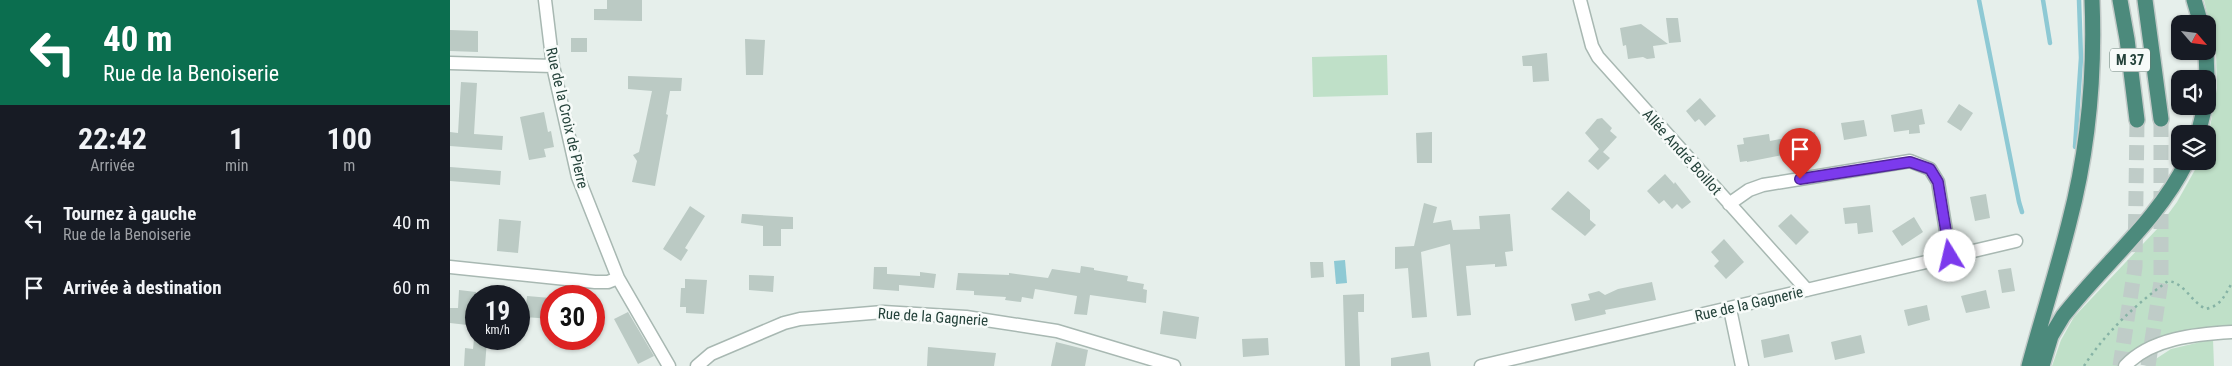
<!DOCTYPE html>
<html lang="fr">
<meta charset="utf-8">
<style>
body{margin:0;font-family:"Roboto Condensed",sans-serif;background:#242831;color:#f1f3f6;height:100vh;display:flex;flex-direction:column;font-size:19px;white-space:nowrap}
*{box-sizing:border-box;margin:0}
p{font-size:16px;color:#9ea1a6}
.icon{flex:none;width:28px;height:28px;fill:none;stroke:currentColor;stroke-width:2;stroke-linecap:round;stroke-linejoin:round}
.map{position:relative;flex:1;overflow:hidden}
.side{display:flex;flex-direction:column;background:#171b24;width:450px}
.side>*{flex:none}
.hud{background:#0b6e4f;color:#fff;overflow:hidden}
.needle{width:32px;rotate:118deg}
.controls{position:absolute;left:1721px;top:15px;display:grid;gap:10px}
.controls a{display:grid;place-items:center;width:45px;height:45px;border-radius:10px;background:#171b24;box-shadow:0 1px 4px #0004;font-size:25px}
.speed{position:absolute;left:15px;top:285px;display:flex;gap:10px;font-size:25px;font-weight:700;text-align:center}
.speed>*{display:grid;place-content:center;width:65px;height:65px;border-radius:50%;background:#171b24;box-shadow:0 1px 4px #0004;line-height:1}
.speed small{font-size:12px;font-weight:400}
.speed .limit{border:8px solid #d22;background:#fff;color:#111}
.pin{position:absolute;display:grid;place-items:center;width:42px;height:42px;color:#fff;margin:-51px -21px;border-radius:50% 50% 50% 0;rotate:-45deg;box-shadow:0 0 5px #0007}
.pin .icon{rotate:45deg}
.me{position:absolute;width:55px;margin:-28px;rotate:351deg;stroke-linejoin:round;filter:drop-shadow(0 0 4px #0008)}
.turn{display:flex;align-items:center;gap:18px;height:105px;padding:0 20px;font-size:22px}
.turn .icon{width:65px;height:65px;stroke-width:2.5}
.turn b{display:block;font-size:35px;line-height:42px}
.eta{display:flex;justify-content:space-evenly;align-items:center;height:85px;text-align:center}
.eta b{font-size:30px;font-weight:700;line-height:35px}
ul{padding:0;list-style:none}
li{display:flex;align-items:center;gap:15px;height:65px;padding:0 20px}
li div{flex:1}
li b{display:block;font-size:19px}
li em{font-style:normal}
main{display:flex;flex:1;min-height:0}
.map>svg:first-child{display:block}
.green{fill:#bfe0c8}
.water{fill:#8ec9d4}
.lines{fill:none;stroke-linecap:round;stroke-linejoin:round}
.stream{stroke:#8ec9d4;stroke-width:4.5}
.building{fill:#bbcac4}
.trunk-tunnel{stroke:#bfccc8;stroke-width:15;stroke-dasharray:15 8;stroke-linecap:butt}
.minor-casing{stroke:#a8b8b2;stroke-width:15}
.trunk-casing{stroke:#c2cac8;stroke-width:18}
.path{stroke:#86b3a5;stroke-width:2.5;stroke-dasharray:2.5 4;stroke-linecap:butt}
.minor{stroke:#fff;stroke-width:12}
.trunk{stroke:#4c8a7c;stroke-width:15}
.route-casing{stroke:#51269a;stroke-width:12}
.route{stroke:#7c3aed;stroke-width:9}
.labels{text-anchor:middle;stroke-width:5;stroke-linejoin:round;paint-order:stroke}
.shield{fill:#f7fbf9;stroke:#637a73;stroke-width:1}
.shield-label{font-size:14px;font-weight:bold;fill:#24423a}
.street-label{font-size:15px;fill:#24423a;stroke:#f7fbf9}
</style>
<main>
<section class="side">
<div class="hud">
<div class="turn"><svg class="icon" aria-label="left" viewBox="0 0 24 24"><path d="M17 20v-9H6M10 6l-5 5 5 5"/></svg><div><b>40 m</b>Rue de la Benoiserie</div></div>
</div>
<div class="eta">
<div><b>22:42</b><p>Arrivée</p></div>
<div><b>1</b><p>min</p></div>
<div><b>100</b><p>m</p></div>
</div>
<ul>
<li><svg class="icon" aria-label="left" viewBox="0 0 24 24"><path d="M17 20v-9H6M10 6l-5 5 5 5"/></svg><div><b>Tournez à gauche</b><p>Rue de la Benoiserie</p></div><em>40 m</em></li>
<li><svg class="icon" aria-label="arrive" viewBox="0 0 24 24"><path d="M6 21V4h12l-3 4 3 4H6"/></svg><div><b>Arrivée à destination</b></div><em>60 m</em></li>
</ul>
</section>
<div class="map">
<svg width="1782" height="366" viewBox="0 0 1782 366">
<rect width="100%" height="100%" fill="#e6efeb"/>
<!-- green -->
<path class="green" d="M 1754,0 L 1782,0 L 1782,326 L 1693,347 L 1667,366 L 1602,366 L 1611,340 L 1624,317 L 1708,228 L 1727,202 L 1750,161 L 1758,161 L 1758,138 L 1767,88 L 1766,52 Z
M 937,55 L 938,95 L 863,97 L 862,57 Z
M 1763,339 L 1764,366 L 1695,366 L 1721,349 Z"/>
<!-- water -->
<path class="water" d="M 895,260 L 897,283 L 886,284 L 884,261 Z"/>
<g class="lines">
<!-- stream -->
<path class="stream" d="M 1529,0 L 1569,202 L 1572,212
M 1593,0 L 1600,43
M 1625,147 L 1631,58 L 1629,0"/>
</g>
<!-- building -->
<path class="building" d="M 157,0 L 192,0 L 192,21 L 144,20 L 144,9 L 157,9 Z
M 1216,18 L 1228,18 L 1231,42 L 1219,43 Z
M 1191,24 L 1218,44 L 1203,46 L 1205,58 L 1197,59 L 1193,57 L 1178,59 L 1176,45 L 1173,46 L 1170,28 Z
M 0,30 L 28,31 L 28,52 L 0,51 Z
M 121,38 L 137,38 L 137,52 L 121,52 Z
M 295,39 L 315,40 L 313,75 L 296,75 Z
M 1097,53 L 1099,81 L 1083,82 L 1082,66 L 1073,66 L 1072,56 Z
M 178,76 L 232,78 L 231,91 L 220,91 L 216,114 L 218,115 L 205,186 L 182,182 L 187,161 L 183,155 L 189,152 L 202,91 L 178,89 Z
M 11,82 L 27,83 L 24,134 L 53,136 L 52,150 L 0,146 L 0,132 L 8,133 Z
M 1250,98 L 1266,116 L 1255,126 L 1249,119 L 1245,122 L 1236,111 Z
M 1509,104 L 1523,113 L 1511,131 L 1497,122 Z
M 1472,109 L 1475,124 L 1469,125 L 1470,133 L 1459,134 L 1459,130 L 1444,132 L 1441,115 Z
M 94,112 L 98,132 L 101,131 L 104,147 L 94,149 L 96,157 L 79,160 L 70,117 Z
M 1152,118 L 1162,128 L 1160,131 L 1167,137 L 1153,152 L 1160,158 L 1148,170 L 1138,161 L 1149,149 L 1135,133 L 1147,119 Z
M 1414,120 L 1417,136 L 1394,140 L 1391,123 Z
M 982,132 L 982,163 L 967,163 L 966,133 Z
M 1365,132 L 1368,148 L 1297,162 L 1297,161 L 1290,162 L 1287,145 L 1294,144 L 1293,138 L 1319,134 L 1320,141 Z
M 0,167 L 51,171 L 50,185 L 0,181 Z
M 1215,174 L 1224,184 L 1225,182 L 1241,202 L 1232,209 L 1227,204 L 1222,209 L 1214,200 L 1209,204 L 1197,191 Z
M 1118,191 L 1140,210 L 1140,220 L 1146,225 L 1135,236 L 1101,209 Z
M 1536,194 L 1540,218 L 1525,221 L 1520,197 Z
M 974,203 L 987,207 L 983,223 L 1001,220 L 1003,230 L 1030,229 L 1029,216 L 1060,214 L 1063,251 L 1055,252 L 1057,266 L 1045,267 L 1045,264 L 1016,266 L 1021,315 L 1007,316 L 1000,244 L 971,252 L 977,317 L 962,318 L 958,268 L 945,269 L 945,247 L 964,246 Z
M 1420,205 L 1423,232 L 1408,234 L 1407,223 L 1395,224 L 1393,208 Z
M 240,206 L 255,216 L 235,248 L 238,250 L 231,261 L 213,249 Z
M 292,214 L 343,217 L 343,229 L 331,229 L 331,246 L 313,246 L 313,226 L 291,223 Z
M 1341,214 L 1359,232 L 1346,245 L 1328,226 Z
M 1464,217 L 1473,232 L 1452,246 L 1442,231 Z
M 49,219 L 71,221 L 68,253 L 47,251 Z
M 1274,239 L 1294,262 L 1276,279 L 1264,266 L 1269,261 L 1261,252 Z
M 860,262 L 873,262 L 874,277 L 861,278 Z
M 631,266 L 644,268 L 644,270 L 678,276 L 677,281 L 694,284 L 693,289 L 697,290 L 696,303 L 640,295 L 637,315 L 624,314 L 627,296 L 585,289 L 583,299 L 572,297 L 571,302 L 555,300 L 556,297 L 524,295 L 524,291 L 506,290 L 508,273 L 559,275 L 559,273 L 598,278 L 602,269 L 630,273 Z
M 424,267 L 437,267 L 437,274 L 470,276 L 470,272 L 486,274 L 484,288 L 449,285 L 449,291 L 423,289 Z
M 1561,268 L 1565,291 L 1552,293 L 1548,270 Z
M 299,275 L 324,276 L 323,292 L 299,290 Z
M 235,279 L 257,280 L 254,314 L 236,313 L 236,307 L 230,307 L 231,288 L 235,288 Z
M 1202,282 L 1206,300 L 1155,310 L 1156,314 L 1125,321 L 1121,304 L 1140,300 L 1138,294 L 1149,291 L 1155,295 L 1168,289 Z
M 9,290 L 26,292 L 26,326 L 0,323 L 0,308 L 8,308 Z
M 1536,290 L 1540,308 L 1516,313 L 1511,296 Z
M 914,294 L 914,312 L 908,312 L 910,366 L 895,366 L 893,295 Z
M 77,296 L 101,298 L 101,319 L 75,317 Z
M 1477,305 L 1480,320 L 1458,326 L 1454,310 Z
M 713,311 L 749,317 L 746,339 L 710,334 Z
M 178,312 L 204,356 L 188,364 L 164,319 Z
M 1339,334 L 1343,352 L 1314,358 L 1311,340 Z
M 1411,335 L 1415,353 L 1385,360 L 1381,342 Z
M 818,338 L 819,355 L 793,357 L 792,339 Z
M 24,339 L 37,340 L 35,366 L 14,366 L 15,348 L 23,349 Z
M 606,342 L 638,350 L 635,366 L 601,366 Z
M 478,347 L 546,353 L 544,366 L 477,366 Z
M 979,352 L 981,366 L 941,366 L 941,358 Z"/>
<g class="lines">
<!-- trunk-tunnel -->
<path class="trunk-tunnel" d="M 1670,366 L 1685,267 L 1687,120
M 1698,366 L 1711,282 L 1711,119"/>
<!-- minor casing -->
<g class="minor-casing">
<path id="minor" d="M 95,0 L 103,66 L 128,177 L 168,278 L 219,366
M 1130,0 L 1142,46 L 1148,57 L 1357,290
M 0,63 L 103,66
M 1279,204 L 1299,190 L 1313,185 L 1460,161 L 1480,169 L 1488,182 L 1500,256
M 0,267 L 145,282 L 158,282 L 168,278
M 1280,309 L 1292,366
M 247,366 L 261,354 L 334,323 L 350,319 L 433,312 L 516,317 L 607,331 L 724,366
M 1031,366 L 1566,241
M 1675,366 C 1701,338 1746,334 1782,332"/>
</g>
<!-- trunk casing -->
<g class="trunk-casing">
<path id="trunk" d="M 1670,0 L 1677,39 L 1687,120
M 1695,0 L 1711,119
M 1744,0 L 1751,24
M 1756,51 L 1757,79
M 1748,134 L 1755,106
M 1579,366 C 1592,318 1607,271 1619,223 C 1638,151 1645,74 1642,0
M 1592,366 L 1601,336 L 1613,316 C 1654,263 1707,222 1737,161"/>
</g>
<!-- path -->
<path class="path" d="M 1634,366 C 1655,333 1686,304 1718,281 C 1735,283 1741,302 1756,309 C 1772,305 1774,296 1782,283"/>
<!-- minor -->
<use href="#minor" class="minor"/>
<!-- trunk -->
<use href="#trunk" class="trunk"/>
</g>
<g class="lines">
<!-- route casing -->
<g class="route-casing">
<path id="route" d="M 1350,179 L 1460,162 L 1480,169 L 1488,182 L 1500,256"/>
</g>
<!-- route -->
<use href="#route" class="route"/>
</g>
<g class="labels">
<!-- shield labels -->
<rect class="shield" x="1660" y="48.5" width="40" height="23" rx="4"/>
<g class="shield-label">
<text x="1680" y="65">M 37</text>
</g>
<!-- street labels -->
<g class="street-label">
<text transform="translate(117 118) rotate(77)" y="5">Rue de la Croix de Pierre</text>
<text transform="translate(1232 152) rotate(48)" y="5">Allée André Boillot</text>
<text transform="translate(1299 304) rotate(-13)" y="5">Rue de la Gagnerie</text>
<text transform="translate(483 317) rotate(4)" y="5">Rue de la Gagnerie</text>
</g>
</g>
</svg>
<div class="controls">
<a><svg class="needle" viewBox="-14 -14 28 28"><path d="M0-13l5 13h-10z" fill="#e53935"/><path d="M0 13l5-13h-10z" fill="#9ea1a6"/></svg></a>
<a><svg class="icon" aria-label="sound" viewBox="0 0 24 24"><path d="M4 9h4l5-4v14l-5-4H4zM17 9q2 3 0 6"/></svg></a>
<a><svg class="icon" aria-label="layers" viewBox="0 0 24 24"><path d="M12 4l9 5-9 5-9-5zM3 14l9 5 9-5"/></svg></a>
</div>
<div class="speed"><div>19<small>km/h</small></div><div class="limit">30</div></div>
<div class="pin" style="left:1350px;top:179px;background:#d93025"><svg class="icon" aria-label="arrive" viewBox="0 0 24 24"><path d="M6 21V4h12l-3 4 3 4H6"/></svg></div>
<svg class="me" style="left:1500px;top:256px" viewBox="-20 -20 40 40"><circle r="19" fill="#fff"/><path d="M0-13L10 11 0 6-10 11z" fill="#7c3aed"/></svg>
</div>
</main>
